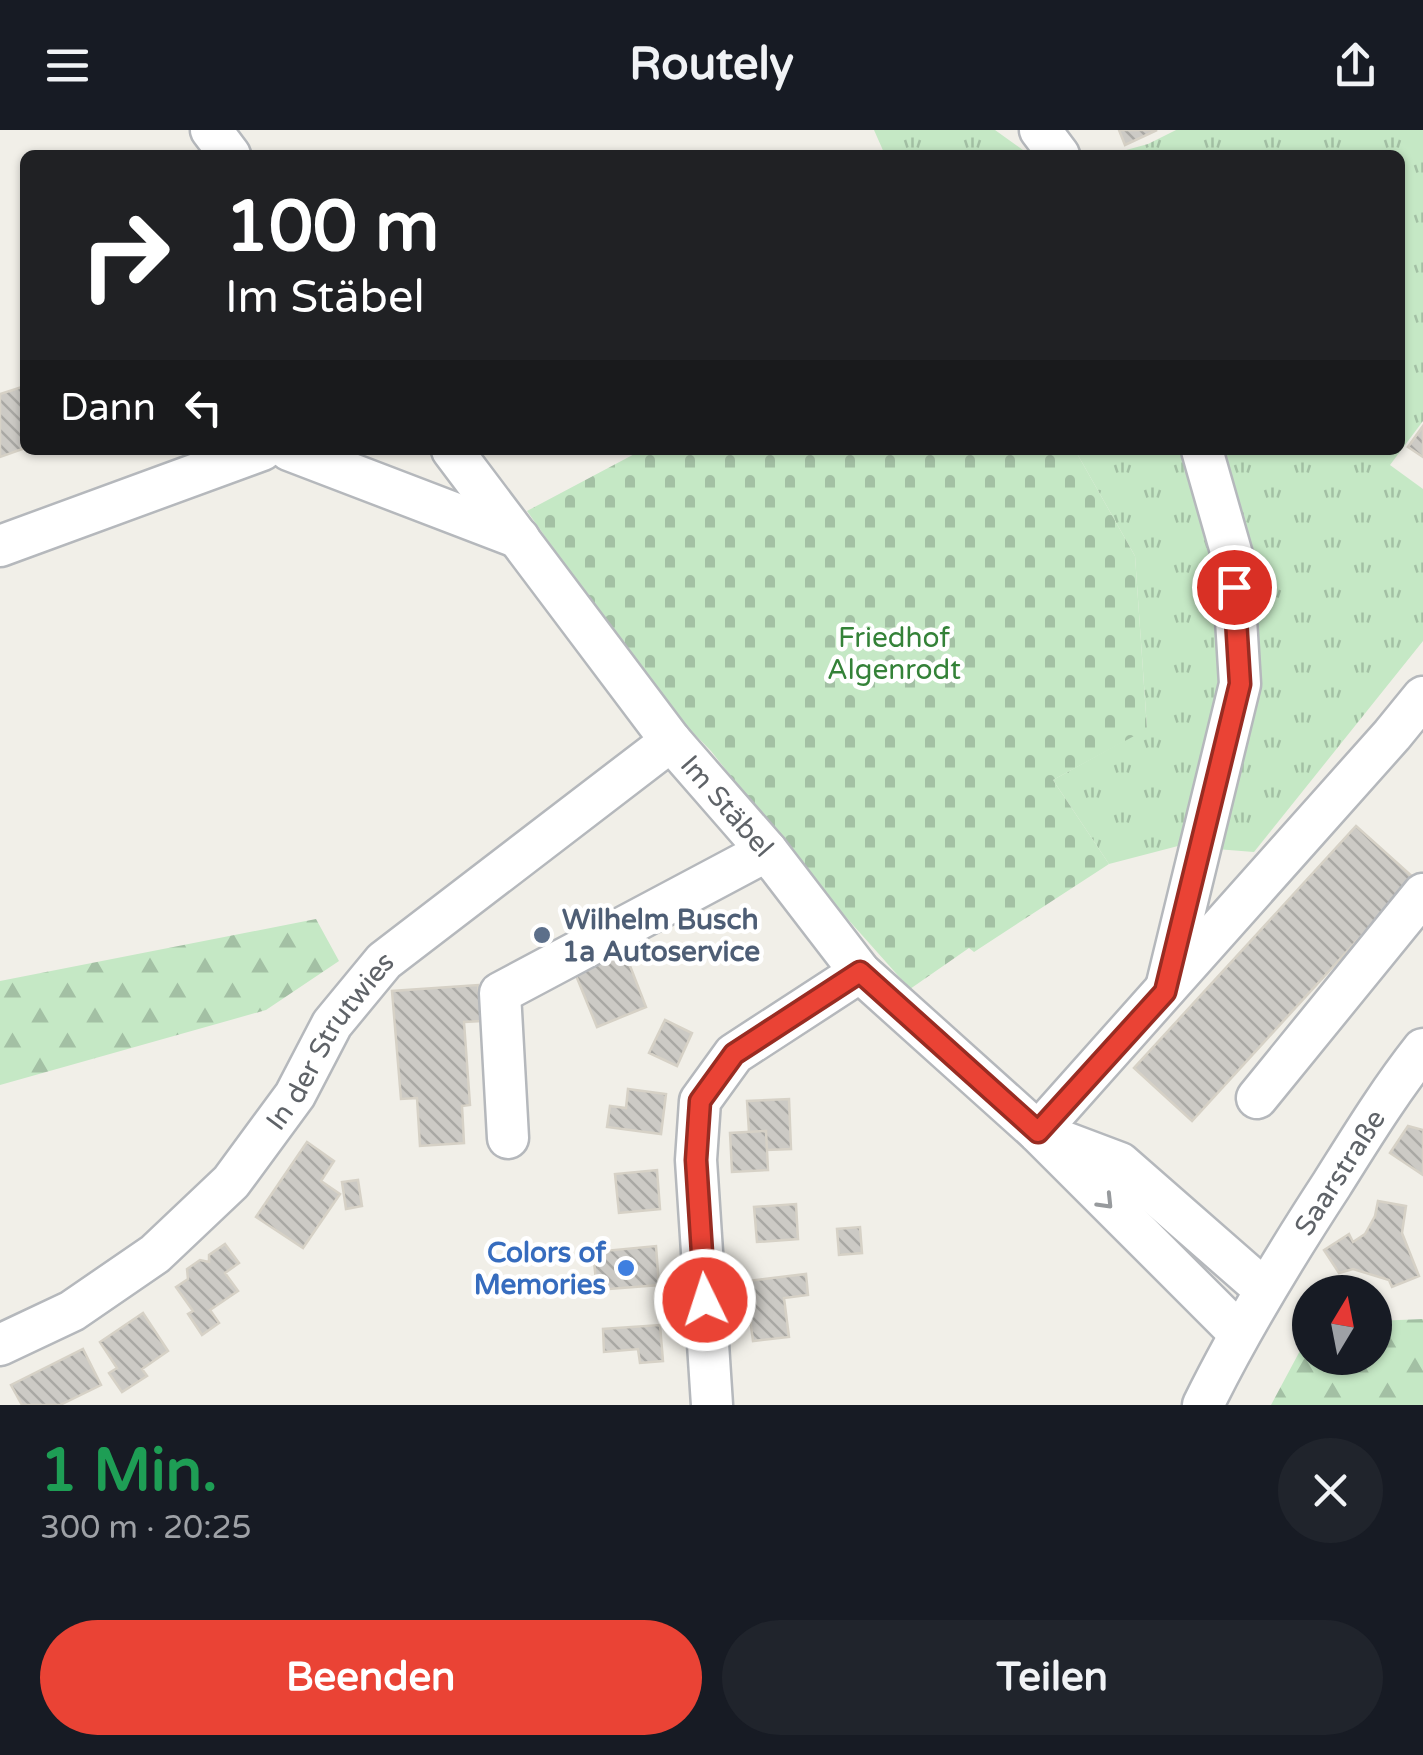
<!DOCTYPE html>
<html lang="de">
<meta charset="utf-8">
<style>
body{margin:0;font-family:"Varela Round",sans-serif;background:#20242c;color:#f1f3f6;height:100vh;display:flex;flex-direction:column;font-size:38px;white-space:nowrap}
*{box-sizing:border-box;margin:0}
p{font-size:32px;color:#9ea1a6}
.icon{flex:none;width:55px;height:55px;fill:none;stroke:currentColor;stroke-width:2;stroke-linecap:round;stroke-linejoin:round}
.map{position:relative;height:1275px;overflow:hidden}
.drawer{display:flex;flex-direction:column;background:#171b24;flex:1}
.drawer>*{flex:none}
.hud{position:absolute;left:20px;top:20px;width:1385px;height:305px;border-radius:15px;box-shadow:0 2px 8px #0004;background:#202124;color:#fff;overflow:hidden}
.needle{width:65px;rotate:10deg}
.tools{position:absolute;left:1292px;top:1145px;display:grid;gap:20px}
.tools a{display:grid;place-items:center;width:100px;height:100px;border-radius:50%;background:#171b24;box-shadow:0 2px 8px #0004;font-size:50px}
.pin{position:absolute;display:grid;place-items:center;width:85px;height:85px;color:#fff;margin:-42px;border:5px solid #fff;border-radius:50%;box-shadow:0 2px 10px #0007}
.me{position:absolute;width:110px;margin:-55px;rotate:356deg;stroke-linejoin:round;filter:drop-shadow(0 0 8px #0008)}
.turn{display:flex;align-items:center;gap:35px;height:210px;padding:0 40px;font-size:45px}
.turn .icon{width:130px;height:130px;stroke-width:2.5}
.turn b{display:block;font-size:70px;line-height:85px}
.then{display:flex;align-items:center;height:95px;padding:0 40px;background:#0003;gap:20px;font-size:38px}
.round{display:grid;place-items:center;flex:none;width:105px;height:105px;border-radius:52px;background:#20242c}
.summary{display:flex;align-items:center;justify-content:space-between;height:170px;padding:0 40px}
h1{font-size:60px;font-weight:700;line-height:75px;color:#1e9e55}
.cta{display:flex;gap:20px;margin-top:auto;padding:20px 40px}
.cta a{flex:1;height:115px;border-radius:60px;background:#ea4335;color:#fff;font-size:40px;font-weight:700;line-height:115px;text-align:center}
.cta a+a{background:#20242c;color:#f1f3f6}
header{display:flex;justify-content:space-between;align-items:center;height:130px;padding:0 40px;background:#171b24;font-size:45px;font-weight:700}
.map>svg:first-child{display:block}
.grass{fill:url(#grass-tufts)}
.forest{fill:url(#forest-firs)}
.cemetery{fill:url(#cemetery-stones)}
.building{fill:url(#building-back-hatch);stroke:#d6d1c6;stroke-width:2.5}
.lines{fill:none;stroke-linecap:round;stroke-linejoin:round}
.minor-casing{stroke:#b5b8bc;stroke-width:45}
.minor{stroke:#fff;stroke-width:40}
.oneway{stroke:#979a9d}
.route-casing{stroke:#982c22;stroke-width:25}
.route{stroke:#ea4335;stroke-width:18}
.service-dot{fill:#5c6f8a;stroke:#fff;stroke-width:4}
.shop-dot{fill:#3f7fe0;stroke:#fff;stroke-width:4}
.labels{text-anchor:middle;stroke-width:9;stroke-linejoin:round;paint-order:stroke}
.park-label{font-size:28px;fill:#348238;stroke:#fff}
.street-label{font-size:28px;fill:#5f6368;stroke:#fff}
.service-label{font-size:28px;font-weight:bold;fill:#4e5e75;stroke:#fff;text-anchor:start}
.shop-label{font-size:28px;font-weight:bold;fill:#366cbe;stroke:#fff;text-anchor:end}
</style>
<header><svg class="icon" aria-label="menu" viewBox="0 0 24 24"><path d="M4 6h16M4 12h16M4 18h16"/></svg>Routely<svg class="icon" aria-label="share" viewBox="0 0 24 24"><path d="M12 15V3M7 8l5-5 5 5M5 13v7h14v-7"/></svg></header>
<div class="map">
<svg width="1423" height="1275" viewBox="0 0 1423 1275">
<defs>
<pattern id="grass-tufts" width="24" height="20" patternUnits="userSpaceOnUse" patternTransform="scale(2.5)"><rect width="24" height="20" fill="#c5e8c5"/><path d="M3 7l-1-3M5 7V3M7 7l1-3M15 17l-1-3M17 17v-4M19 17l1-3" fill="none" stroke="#a3c0a4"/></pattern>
<pattern id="forest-firs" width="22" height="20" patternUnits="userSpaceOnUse" patternTransform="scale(2.5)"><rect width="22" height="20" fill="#c5e8c5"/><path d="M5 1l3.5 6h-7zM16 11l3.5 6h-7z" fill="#a3c0a4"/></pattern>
<pattern id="cemetery-stones" width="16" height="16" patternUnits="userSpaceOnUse" patternTransform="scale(2.5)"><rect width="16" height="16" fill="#c5e8c5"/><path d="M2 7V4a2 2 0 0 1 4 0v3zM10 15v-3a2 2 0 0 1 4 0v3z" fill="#a3c0a4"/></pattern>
<pattern id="building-back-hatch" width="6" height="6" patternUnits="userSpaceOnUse" patternTransform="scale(2.5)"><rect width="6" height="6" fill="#cccac5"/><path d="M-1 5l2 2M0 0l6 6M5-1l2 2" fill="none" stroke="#a9a8a4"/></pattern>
</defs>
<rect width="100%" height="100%" fill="#f1efe8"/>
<!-- grass -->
<path class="grass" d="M 874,0 L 995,0 L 1030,25 L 885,25 Z
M 1176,0 L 1423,0 L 1423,291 L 1390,335 L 1423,359 L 1423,511 L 1254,722 L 1178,716 L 1109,734 L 1053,650 L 1147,598 L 1135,426 L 1075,320 L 1400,320 L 1400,25 L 1108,25 L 1148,14 Z"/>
<!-- forest -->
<path class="forest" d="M 316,789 L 339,831 L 266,880 L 0,955 L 0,851 Z
M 1423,1189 L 1423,1275 L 1271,1275 L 1310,1202 L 1310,1228 L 1375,1228 L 1375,1191 Z"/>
<!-- cemetery -->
<path class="cemetery" d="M 642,320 L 1075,320 L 1135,426 L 1147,599 L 1053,650 L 1109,734 L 974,822 L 969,818 L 910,859 L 812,749 L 711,621 L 660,569 L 527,381 Z"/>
<!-- building -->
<path class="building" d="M 1119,0 L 1157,0 L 1125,15 Z
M 25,256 L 25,318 L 0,327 L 0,264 Z
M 1423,296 L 1423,327 L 1408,317 Z
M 1356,696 L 1414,748 L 1192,991 L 1134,938 Z
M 625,823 L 646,877 L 597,897 L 575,843 Z
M 478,855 L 481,891 L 464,892 L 470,975 L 462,976 L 464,1013 L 420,1016 L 417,968 L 401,969 L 392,861 Z
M 665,890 L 692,903 L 677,936 L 649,923 Z
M 628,959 L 666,964 L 661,1004 L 607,997 L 610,976 L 626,978 Z
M 789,969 L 791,1019 L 767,1020 L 766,1001 L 749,1002 L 747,971 Z
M 1408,996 L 1423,1000 L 1423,1045 L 1390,1023 Z
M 766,1001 L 768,1040 L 732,1042 L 730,1003 Z
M 307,1012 L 334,1031 L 321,1051 L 340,1064 L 303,1118 L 256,1087 Z
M 657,1040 L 660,1079 L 619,1083 L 615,1044 Z
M 358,1050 L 362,1076 L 346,1079 L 342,1052 Z
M 1378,1071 L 1406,1076 L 1402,1103 L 1419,1146 L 1392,1157 L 1389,1150 L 1353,1139 L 1339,1143 L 1324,1120 L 1349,1104 L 1353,1112 L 1365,1104 L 1375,1086 Z
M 796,1074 L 798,1109 L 757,1112 L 754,1077 Z
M 860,1097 L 862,1123 L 839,1125 L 837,1099 Z
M 225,1114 L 239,1133 L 225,1143 L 238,1161 L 210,1180 L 219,1193 L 202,1205 L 188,1184 L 193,1181 L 176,1157 L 188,1149 L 187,1139 L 200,1130 L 209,1132 L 209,1125 Z
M 656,1116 L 659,1155 L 597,1160 L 593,1122 Z
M 806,1144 L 808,1165 L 784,1168 L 789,1207 L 753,1211 L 750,1188 L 744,1188 L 740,1152 Z
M 143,1183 L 168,1221 L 142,1239 L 147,1246 L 122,1262 L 109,1243 L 117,1238 L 100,1212 Z
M 660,1195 L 663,1231 L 640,1233 L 638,1219 L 604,1222 L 603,1199 Z
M 83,1219 L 101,1255 L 60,1275 L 22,1275 L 11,1255 Z"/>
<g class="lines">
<!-- minor casing -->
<g class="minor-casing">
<g id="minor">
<path d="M 211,0 L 230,25"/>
<path d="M 1040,0 L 1059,25"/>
<path d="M 289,320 L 519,408"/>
<path id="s1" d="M 452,320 L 671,611 L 767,721 L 860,842 L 1038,1002 L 1239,1203"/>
<path d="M 0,416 L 262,320"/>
<path d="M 1166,858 L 1240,554 L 1232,425 L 1202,320"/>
<path d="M 1257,968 L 1423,764"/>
<path d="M 1038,1002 L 1392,605 L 1423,567"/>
<path d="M 1051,1007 L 1120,1033 L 1265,1160"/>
<path d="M 508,1008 L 500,863 L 767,721"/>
<path id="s2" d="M 0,1215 L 72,1181 L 155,1124 L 231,1052 L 295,965 L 332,894 L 384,831 L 671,611"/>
<path d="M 712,1275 L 696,1030 L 700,971 L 734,924 L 860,842"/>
<path id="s3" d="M 1203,1275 C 1241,1198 1285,1126 1332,1054 C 1361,1008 1389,962 1423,919"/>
</g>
</g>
<!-- minor -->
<use href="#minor" class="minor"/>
</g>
<!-- one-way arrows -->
<defs><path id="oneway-chevron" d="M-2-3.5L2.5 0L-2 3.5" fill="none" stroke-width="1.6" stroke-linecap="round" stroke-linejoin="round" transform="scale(2.5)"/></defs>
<use class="oneway" href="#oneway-chevron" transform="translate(1106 1072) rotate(46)"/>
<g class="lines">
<!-- route casing -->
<g class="route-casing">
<path id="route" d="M 705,1170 L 696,1030 L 700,971 L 734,924 L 860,842 L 1038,1002 L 1165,862 L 1240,554 L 1234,457"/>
</g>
<!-- route -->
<use href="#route" class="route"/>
</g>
<!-- markers -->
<circle class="service-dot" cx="542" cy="805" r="10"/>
<circle class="shop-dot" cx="626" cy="1138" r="10"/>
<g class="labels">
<!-- park labels -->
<g class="park-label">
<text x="894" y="517">Friedhof<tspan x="894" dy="32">Algenrodt</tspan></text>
</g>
<!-- street labels -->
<g class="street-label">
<text dy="10" stroke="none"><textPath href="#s1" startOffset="450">Im Stäbel</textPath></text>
<text dy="10" stroke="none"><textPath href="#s2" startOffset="458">In der Strutwies</textPath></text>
<text dy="10" stroke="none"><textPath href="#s3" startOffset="270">Saarstraße</textPath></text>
</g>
<!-- service labels -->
<g class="service-label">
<text x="562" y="799">Wilhelm Busch<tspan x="562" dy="32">1a Autoservice</tspan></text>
</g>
<!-- shop labels -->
<g class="shop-label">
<text x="606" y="1132">Colors of<tspan x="606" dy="32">Memories</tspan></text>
</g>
</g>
</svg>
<div class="tools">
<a><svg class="needle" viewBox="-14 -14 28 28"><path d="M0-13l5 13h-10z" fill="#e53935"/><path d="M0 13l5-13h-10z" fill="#9ea1a6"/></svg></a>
</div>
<div class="pin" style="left:1234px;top:457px;background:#d93025"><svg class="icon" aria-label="arrive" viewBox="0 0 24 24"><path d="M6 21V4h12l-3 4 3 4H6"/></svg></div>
<svg class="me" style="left:705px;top:1170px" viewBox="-20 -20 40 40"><circle r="17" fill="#ea4335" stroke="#fff" stroke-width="3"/><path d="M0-11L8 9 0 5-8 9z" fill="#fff"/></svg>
<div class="hud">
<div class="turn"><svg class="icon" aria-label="right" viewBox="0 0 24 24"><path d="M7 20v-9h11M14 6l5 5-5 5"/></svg><div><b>100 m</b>Im Stäbel</div></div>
<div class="then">Dann<svg class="icon" aria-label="left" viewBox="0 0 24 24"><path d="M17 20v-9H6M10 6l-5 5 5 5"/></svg></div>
</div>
</div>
<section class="drawer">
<div class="summary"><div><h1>1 Min.</h1><p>300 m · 20:25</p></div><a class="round"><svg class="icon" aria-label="close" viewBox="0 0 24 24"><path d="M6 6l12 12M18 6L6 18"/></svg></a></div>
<div class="cta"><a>Beenden</a><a>Teilen</a></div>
</section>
